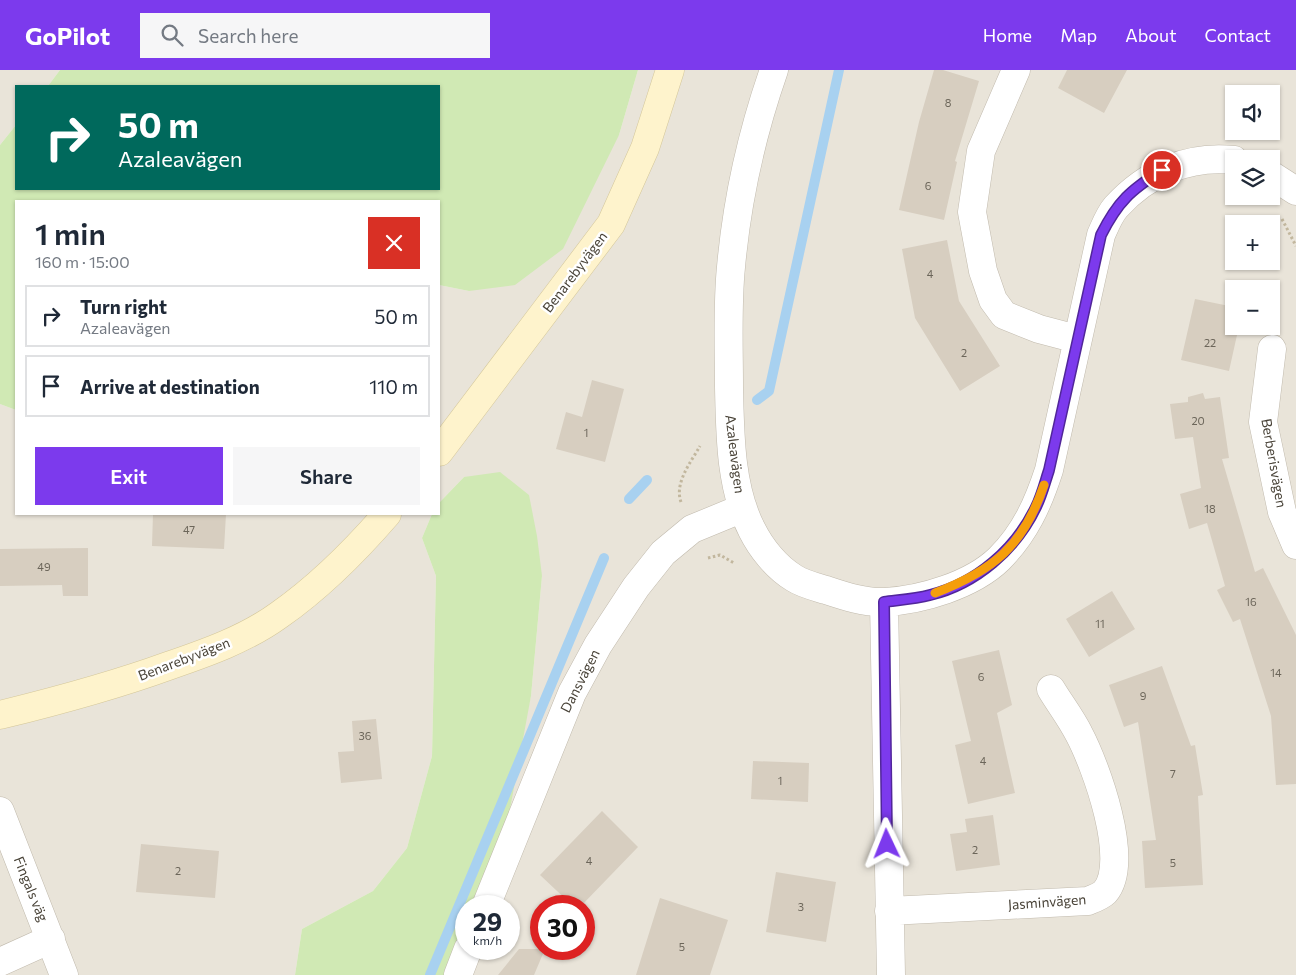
<!DOCTYPE html>
<meta charset="utf-8">
<style>
body{margin:0;font-family:Commissioner,sans-serif;background:#f6f6f7;color:#1f2937;height:100vh;display:flex;flex-direction:column;font-size:19px;white-space:nowrap}
*{box-sizing:border-box;margin:0}
p{font-size:16px;color:#747a83}
.icon{flex:none;width:28px;height:28px;fill:none;stroke:currentColor;stroke-width:2;stroke-linecap:round;stroke-linejoin:round}
.map{position:relative;flex:1;overflow:hidden}
.drawer{position:absolute;left:15px;top:130px;width:425px;height:315px;display:flex;flex-direction:column;background:#fff;border-radius:0px;box-shadow:0 1px 4px #0004}
.drawer>*{flex:none}
.banner{position:absolute;left:15px;top:15px;width:425px;height:105px;border-radius:0px;box-shadow:0 1px 4px #0004;background:#00695c;color:#fff;overflow:hidden}
.buttons{position:absolute;left:1225px;top:15px;display:grid;gap:10px}
.buttons a{display:grid;place-items:center;width:55px;height:55px;border-radius:0px;background:#fff;box-shadow:0 1px 4px #0004;font-size:25px}
.speed{position:absolute;left:455px;top:825px;display:flex;gap:10px;font-size:25px;font-weight:700;text-align:center}
.speed>*{display:grid;place-content:center;width:65px;height:65px;border-radius:50%;background:#fff;box-shadow:0 1px 4px #0004;line-height:1}
.speed small{font-size:12px;font-weight:400}
.speed .limit{border:8px solid #d22;background:#fff;color:#111}
.pin{position:absolute;display:grid;place-items:center;width:42px;height:42px;color:#fff;margin:-21px;border:2px solid #fff;border-radius:50%;box-shadow:0 1px 5px #0007}
.me{position:absolute;width:55px;margin:-28px;rotate:358deg;stroke-linejoin:round;filter:drop-shadow(0 0 4px #0008)}
.turn{display:flex;align-items:center;gap:18px;height:105px;padding:0 20px;font-size:22px}
.turn .icon{width:65px;height:65px;stroke-width:2.5}
.turn b{display:block;font-size:35px;line-height:42px}
.round{display:grid;place-items:center;flex:none;width:52px;height:52px;border-radius:0px;background:#f6f6f7}
.head{display:flex;align-items:center;justify-content:space-between;height:85px;padding:0 20px}
h1{font-size:30px;font-weight:600;line-height:38px}
.action{display:flex;gap:10px;margin-top:auto;padding:10px 20px}
.action a{flex:1;height:58px;border-radius:0px;background:#7c3aed;color:#fff;font-size:20px;font-weight:600;line-height:58px;text-align:center}
.action a+a{background:#f6f6f7;color:#1f2937}
ul{padding:0;list-style:none}
li{display:flex;align-items:center;gap:15px;height:62px;margin:0 10px 8px;padding:0 10px;border:2px solid #e0e1e3;border-radius:0px}
li div{flex:1}
li b{display:block;font-size:19px}
li em{font-style:normal}
header{display:flex;align-items:center;gap:30px;box-sizing:border-box;height:70px;padding:0 25px;background:#7c3aed;color:#fff}
header strong{font-size:24px}
nav{display:flex;gap:28px;margin-inline-start:auto;font-size:18px}
.search{width:350px;height:45px;background:#f6f6f7;display:flex;align-items:center;gap:12px;box-sizing:border-box;padding:0 18px;border-radius:0px;color:#747a83;font-size:19px}
.map>svg:first-child{display:block}
.residential{fill:#e9e4d9;fill-rule:evenodd}
.green{fill:#d0e9b4}
.lines{fill:none;stroke-linecap:round;stroke-linejoin:round}
.stream{stroke:#a8d1f0;stroke-width:10}
.building{fill:#d7cec0}
.street-casing{stroke:#c1baad;stroke-width:29}
.secondary-casing{stroke:#d4c79a;stroke-width:29}
.path{stroke:#c2b79e;stroke-width:3;stroke-dasharray:2.5 2.5;stroke-linecap:butt}
.street{stroke:#fff;stroke-width:28}
.secondary{stroke:#fef3cc;stroke-width:28}
.route-casing{stroke:#51269a;stroke-width:12}
.route{stroke:#7c3aed;stroke-width:9}
.slow{stroke:#f59e0b;stroke-width:9}
.labels{text-anchor:middle;stroke-width:5;stroke-linejoin:round;paint-order:stroke}
.number-label{font-size:11px;fill:#6c665a}
.street-label{font-size:14px;fill:#494338;stroke:#fff}
</style>
<header>
<strong>GoPilot</strong>
<div class="search"><svg class="icon" aria-label="search" viewBox="0 0 24 24"><circle cx="10" cy="10" r="6"/><path d="M15 15l6 6"/></svg>Search here</div>
<nav><a>Home</a><a>Map</a><a>About</a><a>Contact</a></nav>
</header>
<div class="map">
<svg width="1296" height="905" viewBox="0 0 1296 905">
<rect width="100%" height="100%" fill="#f5f2eb"/>
<!-- residential -->
<path class="residential" d="M 0,0 L 60,0 L 48,16 L 16,16 L 16,55 L 0,75 Z
M 638,0 L 1296,0 L 1296,905 L 451,905 L 466,879 L 509,879 L 509,836 L 480,836 L 531,626 L 542,506 L 464,407 L 439,433 L 439,215 L 469,221 L 619,65 ZM 1234,24 L 1271,24 L 1271,61 L 1234,61 ZM 1234,89 L 1271,89 L 1271,126 L 1234,126 ZM 1234,154 L 1271,154 L 1271,191 L 1234,191 ZM 1234,219 L 1271,219 L 1271,256 L 1234,256 ZM 541,836 L 584,836 L 584,879 L 541,879 Z
M 0,334 L 16,340 L 16,444 L 432,444 L 422,468 L 436,506 L 432,686 L 407,778 L 373,821 L 302,859 L 295,905 L 0,905 Z"/>
<!-- green -->
<path class="green" d="M 60,0 L 638,0 L 619,65 L 563,179 L 515,215 L 469,221 L 439,215 L 439,131 L 16,131 L 16,340 L 0,334 L 0,75 L 16,55 L 16,119 L 439,119 L 439,16 L 48,16 Z
M 500,402 L 529,425 L 537,466 L 542,506 L 531,626 L 505,766 L 480,836 L 466,836 L 466,873 L 451,905 L 295,905 L 302,859 L 373,821 L 407,778 L 432,686 L 436,506 L 422,468 L 432,444 L 439,444 L 439,433 L 464,407 Z"/>
<g class="lines">
<!-- stream -->
<path class="stream" d="M 757,330 L 769,321 L 839,0
M 629,429 L 647,410
M 430,905 L 604,488"/>
</g>
<!-- building -->
<path class="building" d="M 934,0 L 943,0 L 979,11 L 955,91 L 957,92 L 944,150 L 899,140 L 919,52 Z
M 1067,0 L 1127,0 L 1104,43 L 1058,18 Z
M 947,170 L 959,231 L 1000,296 L 960,321 L 915,248 L 902,179 Z
M 1195,229 L 1234,237 L 1234,256 L 1239,256 L 1229,301 L 1181,290 Z
M 592,310 L 624,319 L 605,392 L 556,379 L 566,342 L 582,347 Z
M 1203,323 L 1205,329 L 1220,327 L 1229,388 L 1222,389 L 1255,502 L 1263,498 L 1296,565 L 1296,714 L 1276,715 L 1271,646 L 1240,549 L 1233,552 L 1217,520 L 1225,516 L 1207,453 L 1189,459 L 1180,424 L 1201,418 L 1193,367 L 1175,369 L 1170,334 L 1188,332 L 1188,327 Z
M 153,444 L 226,444 L 224,479 L 152,476 Z
M 88,478 L 88,526 L 63,526 L 62,515 L 0,516 L 0,479 Z
M 1112,521 L 1135,559 L 1089,587 L 1066,549 Z
M 999,580 L 1012,635 L 997,643 L 1015,723 L 968,734 L 955,675 L 971,671 L 952,591 Z
M 1162,596 L 1191,676 L 1195,675 L 1203,725 L 1198,726 L 1203,815 L 1145,818 L 1142,771 L 1156,770 L 1138,652 L 1124,657 L 1109,615 Z
M 376,649 L 382,709 L 341,713 L 338,682 L 354,681 L 352,651 Z
M 753,691 L 809,693 L 808,732 L 751,729 Z
M 602,741 L 638,777 L 581,836 L 573,836 L 540,805 Z
M 993,745 L 1000,795 L 956,801 L 950,764 L 967,762 L 965,749 Z
M 141,774 L 219,781 L 215,828 L 136,822 Z
M 776,802 L 836,812 L 826,872 L 766,862 Z
M 660,828 L 728,850 L 710,905 L 636,905 Z
M 519,879 L 545,879 L 534,905 L 498,905 Z"/>
<g class="lines">
<!-- street casing -->
<g class="street-casing">
<path id="street" d="M 774,0 C 752,63 737,130 731,197 C 727,236 729,277 729,317 C 730,363 730,418 752,460 C 761,478 776,497 794,508 C 803,514 816,517 826,520 C 844,526 865,533 885,532 C 922,530 972,515 999,489 C 1025,463 1038,434 1049,400 L 1101,165 C 1105,156 1109,145 1116,137 C 1147,103 1188,85 1234,90
M 1016,0 L 981,81 L 972,142 L 983,201 L 993,230 L 1004,245 L 1039,259 L 1077,269
M 1271,105 L 1296,121
M 1272,279 L 1263,352 L 1282,442 L 1296,475
M 884,532 L 891,905
M 0,741 L 64,905
M 486,836 L 572,623 L 598,575 L 636,517 L 663,483 L 692,459 L 743,438
M 889,841 L 1088,831 C 1093,829 1101,826 1105,822 C 1131,792 1096,696 1079,664 C 1071,648 1060,634 1051,619
M 0,892 L 51,869
M 458,905 L 468,879"/>
</g>
<!-- secondary casing -->
<g class="secondary-casing">
<path id="secondary" d="M 439,382 L 611,154 L 645,78 L 670,0
M 0,645 C 57,631 113,616 168,596 C 206,583 246,569 279,545 C 319,517 355,481 387,444"/>
</g>
<!-- path -->
<path class="path" d="M 1282,149 L 1296,176
M 681,432 C 674,413 691,392 700,376
M 708,488 L 720,485 L 734,493"/>
<!-- street -->
<use href="#street" class="street"/>
<!-- secondary -->
<use href="#secondary" class="secondary"/>
</g>
<g class="lines">
<!-- route casing -->
<g class="route-casing">
<path id="route" d="M 887,774 L 884,532 C 899,530 915,529 930,525 C 976,514 1016,479 1036,437 C 1042,425 1045,412 1049,400 L 1101,165 C 1118,131 1131,120 1162,100"/>
</g>
<!-- route -->
<use href="#route" class="route"/>
<!-- slow -->
<path class="slow" d="M 935,523 C 993,501 1024,475 1044,415"/>
</g>
<g class="labels">
<!-- number labels -->
<g class="number-label">
<text x="948" y="37">8</text>
<text x="928" y="120">6</text>
<text x="930" y="208">4</text>
<text x="1210" y="277">22</text>
<text x="964" y="287">2</text>
<text x="1198" y="355">20</text>
<text x="586" y="367">1</text>
<text x="1210" y="443">18</text>
<text x="189" y="464">47</text>
<text x="44" y="501">49</text>
<text x="1251" y="536">16</text>
<text x="1100" y="558">11</text>
<text x="1276" y="607">14</text>
<text x="981" y="611">6</text>
<text x="1143" y="630">9</text>
<text x="365" y="670">36</text>
<text x="983" y="695">4</text>
<text x="1173" y="708">7</text>
<text x="780" y="715">1</text>
<text x="975" y="784">2</text>
<text x="589" y="795">4</text>
<text x="1173" y="797">5</text>
<text x="178" y="805">2</text>
<text x="801" y="841">3</text>
<text x="682" y="881">5</text>
</g>
<!-- street labels -->
<g class="street-label">
<text transform="translate(575 202) rotate(-53)" y="5">Benarebyvägen</text>
<text transform="translate(735 384) rotate(83)" y="5">Azaleavägen</text>
<text transform="translate(1274 393) rotate(80)" y="5">Berberisvägen</text>
<text transform="translate(184 589) rotate(-21)" y="5">Benarebyvägen</text>
<text transform="translate(580 611) rotate(-63)" y="5">Dansvägen</text>
<text transform="translate(31 819) rotate(68)" y="5">Fingals väg</text>
<text transform="translate(1047 832) rotate(-4)" y="5">Jasminvägen</text>
</g>
</g>
</svg>
<div class="buttons">
<a><svg class="icon" aria-label="sound" viewBox="0 0 24 24"><path d="M4 9h4l5-4v14l-5-4H4zM17 9q2 3 0 6"/></svg></a>
<a><svg class="icon" aria-label="layers" viewBox="0 0 24 24"><path d="M12 4l9 5-9 5-9-5zM3 14l9 5 9-5"/></svg></a>
<a>+</a>
<a>−</a>
</div>
<div class="speed"><div>29<small>km/h</small></div><div class="limit">30</div></div>
<div class="pin" style="left:1162px;top:100px;background:#d93025"><svg class="icon" aria-label="arrive" viewBox="0 0 24 24"><path d="M6 21V4h12l-3 4 3 4H6"/></svg></div>
<svg class="me" style="left:887px;top:774px" viewBox="-20 -20 40 40"><path d="M0-17L14 15 0 8-14 15z" fill="#7c3aed" stroke="#fff" stroke-width="4"/></svg>
<div class="banner">
<div class="turn"><svg class="icon" aria-label="right" viewBox="0 0 24 24"><path d="M7 20v-9h11M14 6l5 5-5 5"/></svg><div><b>50 m</b>Azaleavägen</div></div>
</div>
<section class="drawer">
<div class="head"><div><h1>1 min</h1><p>160 m · 15:00</p></div><a class="round" style="background:#d93025;color:#fff"><svg class="icon" aria-label="close" viewBox="0 0 24 24"><path d="M6 6l12 12M18 6L6 18"/></svg></a></div>
<ul>
<li><svg class="icon" aria-label="right" viewBox="0 0 24 24"><path d="M7 20v-9h11M14 6l5 5-5 5"/></svg><div><b>Turn right</b><p>Azaleavägen</p></div><em>50 m</em></li>
<li><svg class="icon" aria-label="arrive" viewBox="0 0 24 24"><path d="M6 21V4h12l-3 4 3 4H6"/></svg><div><b>Arrive at destination</b></div><em>110 m</em></li>
</ul>
<div class="action"><a>Exit</a><a>Share</a></div>
</section>
</div>
